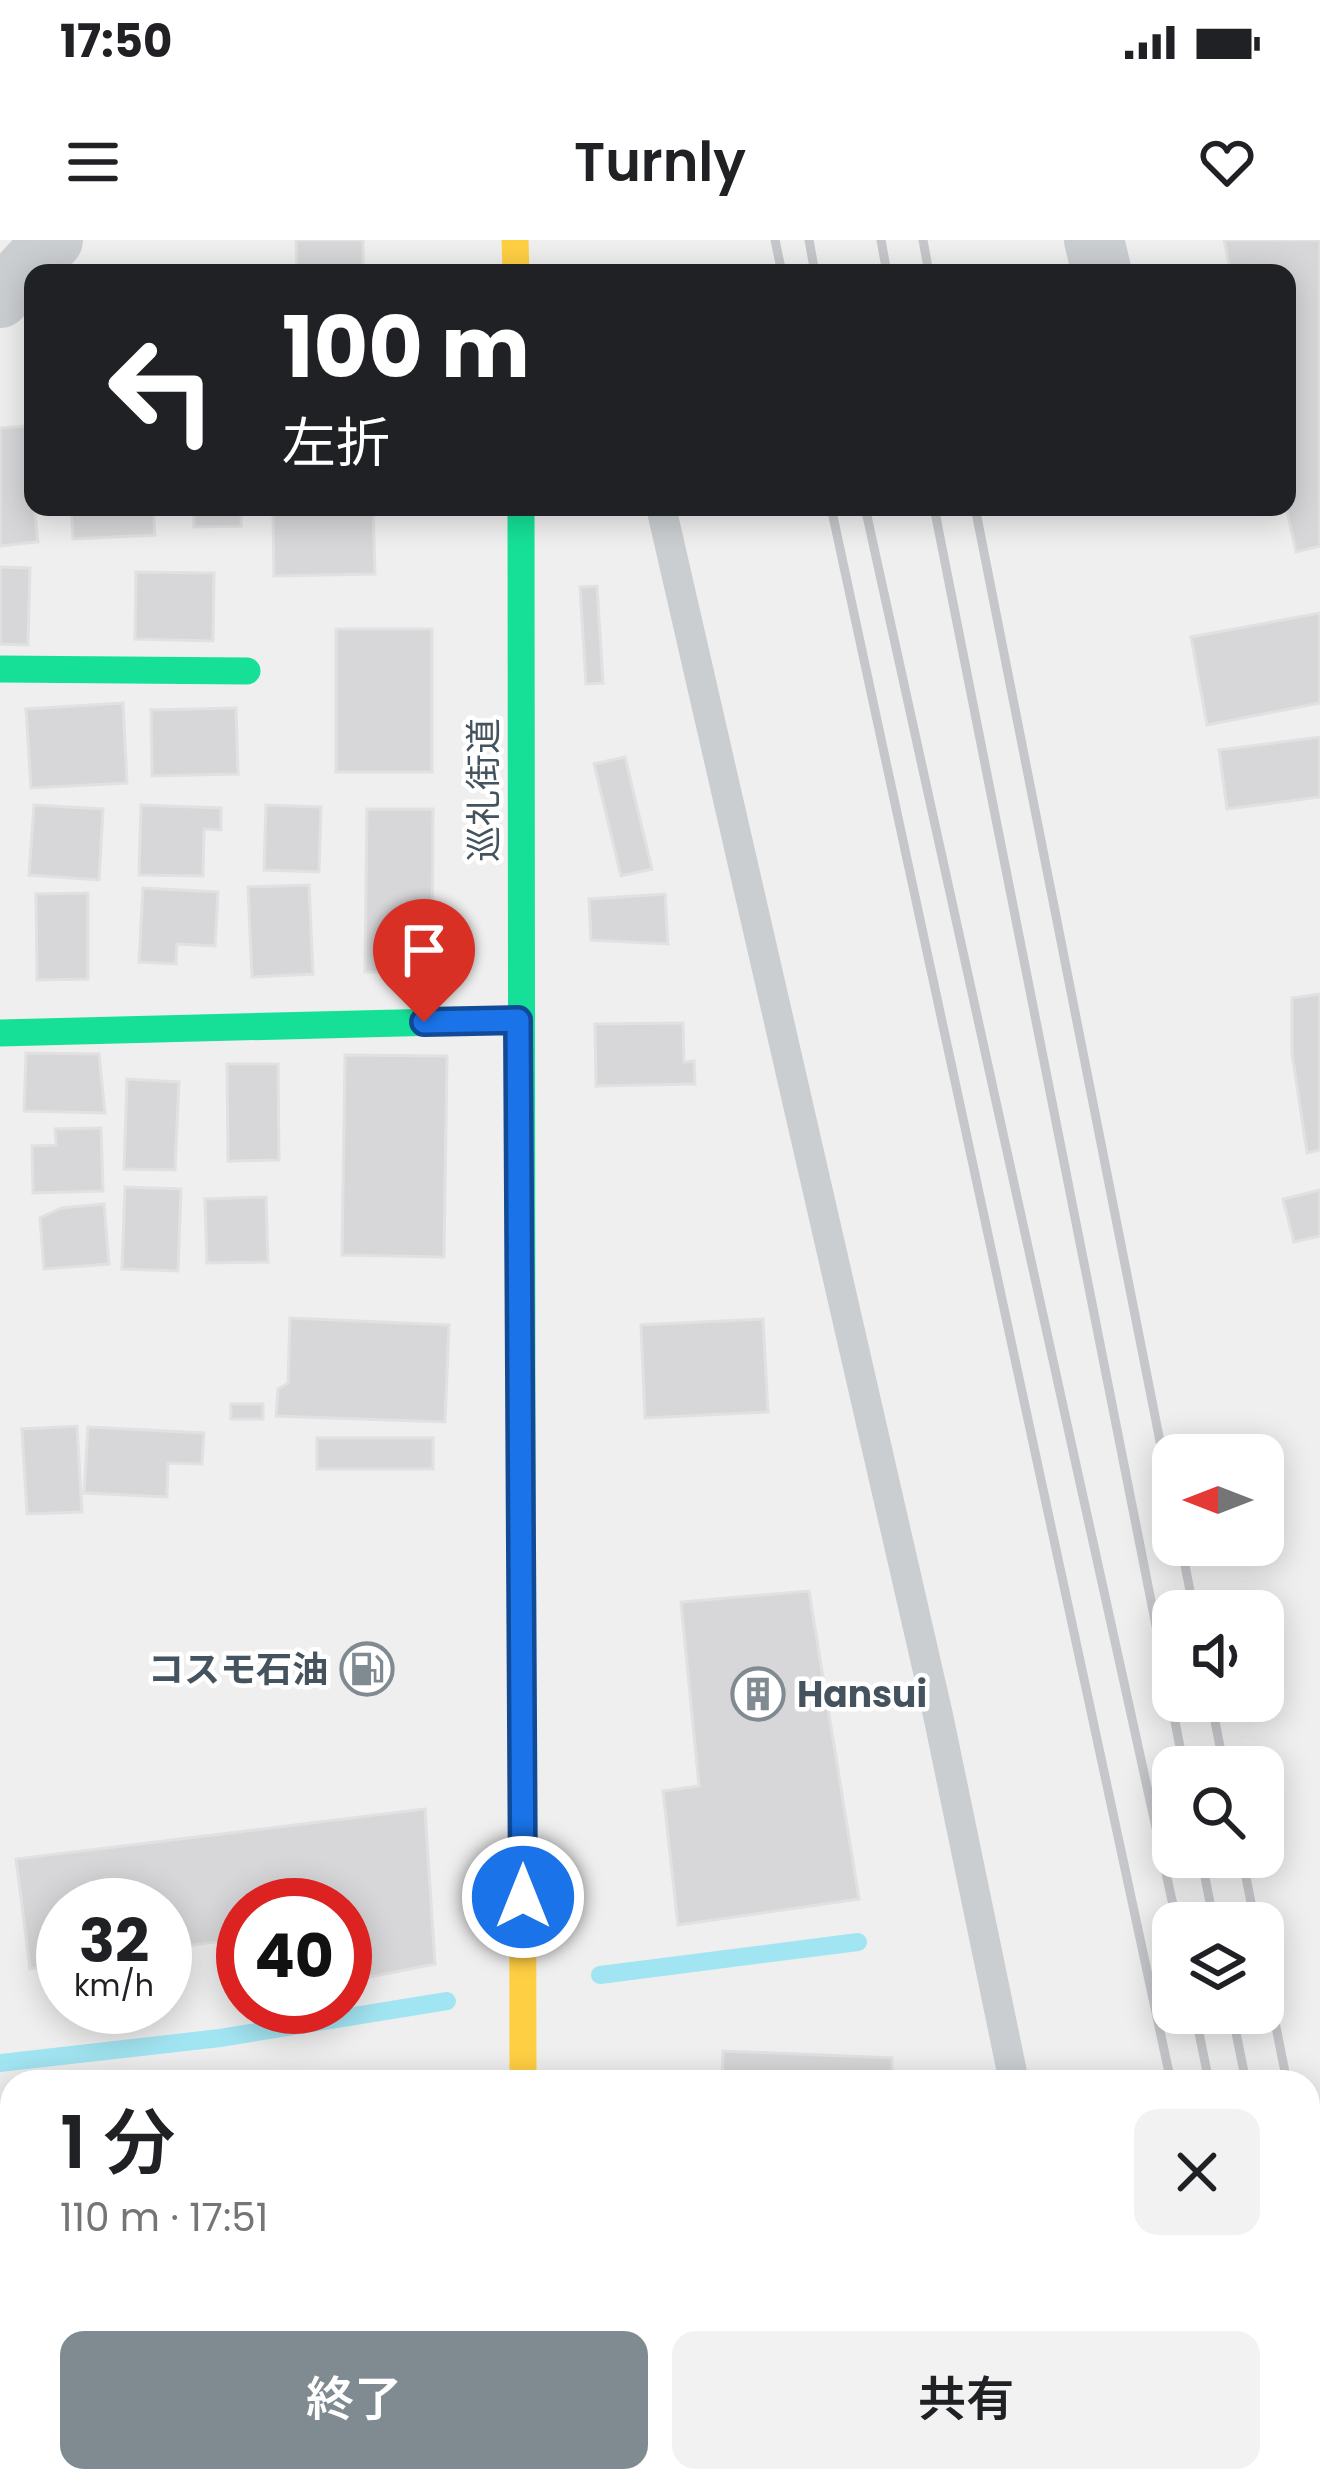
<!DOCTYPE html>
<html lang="ja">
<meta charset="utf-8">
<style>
body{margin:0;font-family:Poppins,"Noto Sans JP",sans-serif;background:#f2f2f2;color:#202124;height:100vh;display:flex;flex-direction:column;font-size:45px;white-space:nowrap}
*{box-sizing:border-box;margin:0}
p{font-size:39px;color:#757577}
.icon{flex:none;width:66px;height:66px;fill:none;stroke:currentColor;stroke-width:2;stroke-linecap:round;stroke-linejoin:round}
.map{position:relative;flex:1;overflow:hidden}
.side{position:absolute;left:0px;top:1830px;width:1320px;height:423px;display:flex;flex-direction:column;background:#fff;border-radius:36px 36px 0 0;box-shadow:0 6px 30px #0003}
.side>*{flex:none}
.guide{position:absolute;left:24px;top:24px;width:1272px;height:252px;border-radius:24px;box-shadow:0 6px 30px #0003;background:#202124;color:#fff;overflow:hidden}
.needle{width:78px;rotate:270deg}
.buttons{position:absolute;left:1152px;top:1194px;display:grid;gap:24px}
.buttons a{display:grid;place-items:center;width:132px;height:132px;border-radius:24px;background:#fff;box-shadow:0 6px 30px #0003;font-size:60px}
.speed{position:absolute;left:36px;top:1638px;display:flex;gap:24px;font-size:60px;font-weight:700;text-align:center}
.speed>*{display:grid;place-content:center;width:156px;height:156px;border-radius:50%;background:#fff;box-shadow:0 6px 30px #0003;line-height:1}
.speed small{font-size:30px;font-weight:400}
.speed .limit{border:18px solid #d22;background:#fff;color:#111}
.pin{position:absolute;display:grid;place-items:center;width:102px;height:102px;color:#fff;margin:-123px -51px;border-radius:50% 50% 50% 0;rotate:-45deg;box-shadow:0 0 12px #0007}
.pin .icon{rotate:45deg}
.me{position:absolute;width:132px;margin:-66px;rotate:0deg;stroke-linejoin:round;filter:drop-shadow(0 0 9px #0008)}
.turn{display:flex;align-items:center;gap:42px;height:252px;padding:0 60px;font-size:54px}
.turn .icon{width:156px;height:156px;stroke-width:2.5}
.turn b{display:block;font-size:84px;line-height:102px}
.round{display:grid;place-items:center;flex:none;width:126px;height:126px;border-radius:24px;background:#f2f2f2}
.head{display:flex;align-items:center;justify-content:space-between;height:204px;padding:0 60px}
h1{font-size:72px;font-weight:600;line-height:90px}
.action{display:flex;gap:24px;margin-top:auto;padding:24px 60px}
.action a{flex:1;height:138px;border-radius:24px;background:#808a91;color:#fff;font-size:48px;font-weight:600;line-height:138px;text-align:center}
.action a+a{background:#f2f2f2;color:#202124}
.status{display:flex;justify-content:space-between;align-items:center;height:84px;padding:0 60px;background:#fff;direction:ltr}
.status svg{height:33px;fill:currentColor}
header{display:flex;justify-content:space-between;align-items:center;height:156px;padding:0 60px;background:#fff;font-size:54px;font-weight:600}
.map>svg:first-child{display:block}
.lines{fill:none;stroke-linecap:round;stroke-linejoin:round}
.stream{stroke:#a2e5f2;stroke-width:18}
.building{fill:#d7d7d9;stroke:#e1e1e2;stroke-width:3}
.lane{stroke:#cbced0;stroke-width:30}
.street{stroke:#cbced0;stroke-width:60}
.fast{stroke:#16e098;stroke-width:27}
.slow{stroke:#ffcf43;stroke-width:27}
.rail{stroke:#c5c7ca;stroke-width:9}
.route-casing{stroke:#114b97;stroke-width:30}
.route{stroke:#1a73e8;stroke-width:21}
.labels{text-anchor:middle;stroke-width:9;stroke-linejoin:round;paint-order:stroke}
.street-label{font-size:36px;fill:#44535e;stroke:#fff}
.poi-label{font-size:36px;font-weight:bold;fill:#44535e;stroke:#fff;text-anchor:end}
</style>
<div class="status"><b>17:50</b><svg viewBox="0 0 49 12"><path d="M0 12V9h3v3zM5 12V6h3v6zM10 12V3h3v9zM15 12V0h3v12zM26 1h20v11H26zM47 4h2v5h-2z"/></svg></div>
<header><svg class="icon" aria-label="menu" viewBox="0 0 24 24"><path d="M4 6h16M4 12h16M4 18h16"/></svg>Turnly<svg class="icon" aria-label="heart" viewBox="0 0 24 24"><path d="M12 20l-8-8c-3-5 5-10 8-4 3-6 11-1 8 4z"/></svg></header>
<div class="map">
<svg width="1320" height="2251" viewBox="0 0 1320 2251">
<rect width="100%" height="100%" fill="#f0efef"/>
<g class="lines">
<!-- stream -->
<path class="stream" d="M 600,1735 L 858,1702
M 0,1823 L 220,1798 L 447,1761"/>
</g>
<!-- building -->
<path class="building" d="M 296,0 L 363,0 L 363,33 L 297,33 Z
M 1224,0 L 1320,0 L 1320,306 L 1296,312 L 1286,267 L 1287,33 L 1231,33 Z
M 26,186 L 38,302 L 0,306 L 0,188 Z
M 71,267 L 153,267 L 155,295 L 73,299 Z
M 194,267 L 241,267 L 241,286 L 194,287 Z
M 373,268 L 375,334 L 274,336 L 273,272 Z
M 0,327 L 30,328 L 28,405 L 0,404 Z
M 136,332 L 214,333 L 213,401 L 135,399 Z
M 597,346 L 603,443 L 586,444 L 580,347 Z
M 1320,373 L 1320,463 L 1207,485 L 1191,397 Z
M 336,389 L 432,389 L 432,532 L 336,532 Z
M 123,463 L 127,543 L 31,548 L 26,469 Z
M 236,468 L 238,534 L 152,536 L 151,470 Z
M 1320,497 L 1320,557 L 1227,569 L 1219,510 Z
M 625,517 L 652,629 L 621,636 L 594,524 Z
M 34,565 L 103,569 L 99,640 L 29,635 Z
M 141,565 L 221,568 L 221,590 L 204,589 L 203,636 L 139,635 Z
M 266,565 L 321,567 L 319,632 L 264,630 Z
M 367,569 L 433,569 L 432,732 L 365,732 Z
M 309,645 L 313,734 L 252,737 L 248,647 Z
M 143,648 L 218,652 L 215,706 L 177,704 L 176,724 L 139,722 Z
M 88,653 L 88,739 L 37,740 L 36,654 Z
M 665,654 L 668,704 L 591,700 L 589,659 Z
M 1320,754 L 1320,910 L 1307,913 L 1292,813 L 1292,758 Z
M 683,783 L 684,822 L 694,821 L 695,844 L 596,846 L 595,784 Z
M 26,813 L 99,814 L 105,873 L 24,871 Z
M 345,815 L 447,816 L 444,1017 L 342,1015 Z
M 227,824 L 278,824 L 279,920 L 228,921 Z
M 127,839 L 179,842 L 175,930 L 124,929 Z
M 101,888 L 103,951 L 33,953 L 32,906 L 56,905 L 55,889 Z
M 125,947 L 181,949 L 178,1031 L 122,1029 Z
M 1320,950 L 1320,996 L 1294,1002 L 1283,959 Z
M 266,957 L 268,1022 L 207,1023 L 205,959 Z
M 104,964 L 109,1024 L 44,1029 L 40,978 L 61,968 Z
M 290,1078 L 449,1085 L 445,1182 L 276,1176 L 278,1149 L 288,1143 Z
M 763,1079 L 768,1172 L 645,1178 L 641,1085 Z
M 231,1164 L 263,1164 L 263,1179 L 231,1179 Z
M 77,1186 L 82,1272 L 27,1274 L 22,1189 Z
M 88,1187 L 204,1193 L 202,1224 L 168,1223 L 167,1257 L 84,1253 Z
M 317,1198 L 433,1198 L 433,1229 L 317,1229 Z
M 809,1351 L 859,1659 L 678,1685 L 663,1551 L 699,1546 L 681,1362 Z
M 425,1569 L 435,1724 L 345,1742 L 345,1665 L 243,1665 L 243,1698 L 165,1709 L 165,1665 L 63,1665 L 63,1724 L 30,1729 L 16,1619 Z
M 723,1811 L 892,1818 L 892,1842 L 722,1842 Z
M 591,2241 L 709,2241 L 708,2251 L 592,2251 Z"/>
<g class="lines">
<!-- lane -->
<path class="lane" d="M 661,267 L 938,1475 L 1014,1842
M 1098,2241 L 1100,2251"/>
<!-- street -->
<path class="street" d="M 1094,0 L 1102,33
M 0,58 L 53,0"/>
<!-- fast -->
<path class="fast" d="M 521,267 L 522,1277
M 0,429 L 247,431
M 0,793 L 518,780
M 525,2241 L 526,2251"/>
<!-- slow -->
<path class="slow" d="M 515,0 L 516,33
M 522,1277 L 523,1842"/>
<!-- rail -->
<path class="rail" d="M 775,0 L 782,33
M 809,0 L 815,33
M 881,0 L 887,33
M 923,0 L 929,33
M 831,267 L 1171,1842
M 865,267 L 1177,1683
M 934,267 L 1184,1527
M 975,267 L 1173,1267
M 1181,1305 L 1194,1371
M 1211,1461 L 1224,1527
M 1201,1617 L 1214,1683
M 1242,1617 L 1255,1683
M 1263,1722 L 1287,1842
M 1195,1773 L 1209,1842
M 1232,1773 L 1246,1842
M 1308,1950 L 1320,2011
M 1308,2155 L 1320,2215
M 1250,2241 L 1252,2251
M 1288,2241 L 1290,2251"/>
</g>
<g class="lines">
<!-- route casing -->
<g class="route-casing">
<path id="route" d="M 424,782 L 518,780 L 523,1657"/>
</g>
<!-- route -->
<use href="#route" class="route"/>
</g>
<!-- icons -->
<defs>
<g id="fuel-ring" transform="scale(2.7)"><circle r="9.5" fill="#fff" stroke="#808a91" stroke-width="1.5"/><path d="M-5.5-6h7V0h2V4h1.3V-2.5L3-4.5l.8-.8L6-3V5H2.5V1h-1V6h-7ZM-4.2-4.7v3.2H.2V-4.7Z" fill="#808a91"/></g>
<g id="building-ring" transform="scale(2.7)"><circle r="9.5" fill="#fff" stroke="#808a91" stroke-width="1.5"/><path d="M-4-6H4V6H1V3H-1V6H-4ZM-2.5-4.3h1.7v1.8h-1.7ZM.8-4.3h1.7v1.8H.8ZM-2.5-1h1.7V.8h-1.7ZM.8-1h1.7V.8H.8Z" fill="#808a91"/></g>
</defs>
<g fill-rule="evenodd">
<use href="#fuel-ring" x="367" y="1429"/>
<use href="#building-ring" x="758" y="1454"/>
</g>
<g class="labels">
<!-- street labels -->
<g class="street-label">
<text transform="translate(483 550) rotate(-90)" y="13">巡礼街道</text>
</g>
<!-- poi labels -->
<g class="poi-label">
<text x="328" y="1442">コスモ石油</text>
<text x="797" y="1467" text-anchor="start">Hansui</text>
</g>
</g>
</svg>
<div class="buttons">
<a><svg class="needle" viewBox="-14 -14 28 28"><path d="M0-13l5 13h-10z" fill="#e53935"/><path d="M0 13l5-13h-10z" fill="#757577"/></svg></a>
<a><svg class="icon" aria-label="sound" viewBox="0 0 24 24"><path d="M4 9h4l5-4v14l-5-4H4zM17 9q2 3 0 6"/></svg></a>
<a><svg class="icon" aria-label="search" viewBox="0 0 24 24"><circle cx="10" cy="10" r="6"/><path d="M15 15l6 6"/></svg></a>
<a><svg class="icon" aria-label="layers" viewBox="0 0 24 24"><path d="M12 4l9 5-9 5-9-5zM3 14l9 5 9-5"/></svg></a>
</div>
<div class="speed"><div>32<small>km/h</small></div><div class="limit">40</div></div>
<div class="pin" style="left:424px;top:782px;background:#d93025"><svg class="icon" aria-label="arrive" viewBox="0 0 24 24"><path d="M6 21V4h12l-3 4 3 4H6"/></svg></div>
<svg class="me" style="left:523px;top:1657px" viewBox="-20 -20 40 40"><circle r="17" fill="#1a73e8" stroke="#fff" stroke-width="3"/><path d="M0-11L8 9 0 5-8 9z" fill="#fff"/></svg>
<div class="guide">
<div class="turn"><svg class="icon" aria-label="left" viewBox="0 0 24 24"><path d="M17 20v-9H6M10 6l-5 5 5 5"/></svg><div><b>100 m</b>左折</div></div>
</div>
<section class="side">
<div class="head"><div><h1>1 分</h1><p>110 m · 17:51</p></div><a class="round"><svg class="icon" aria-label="close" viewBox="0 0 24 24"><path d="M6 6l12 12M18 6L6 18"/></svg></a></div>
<div class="action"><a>終了</a><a>共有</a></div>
</section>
</div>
